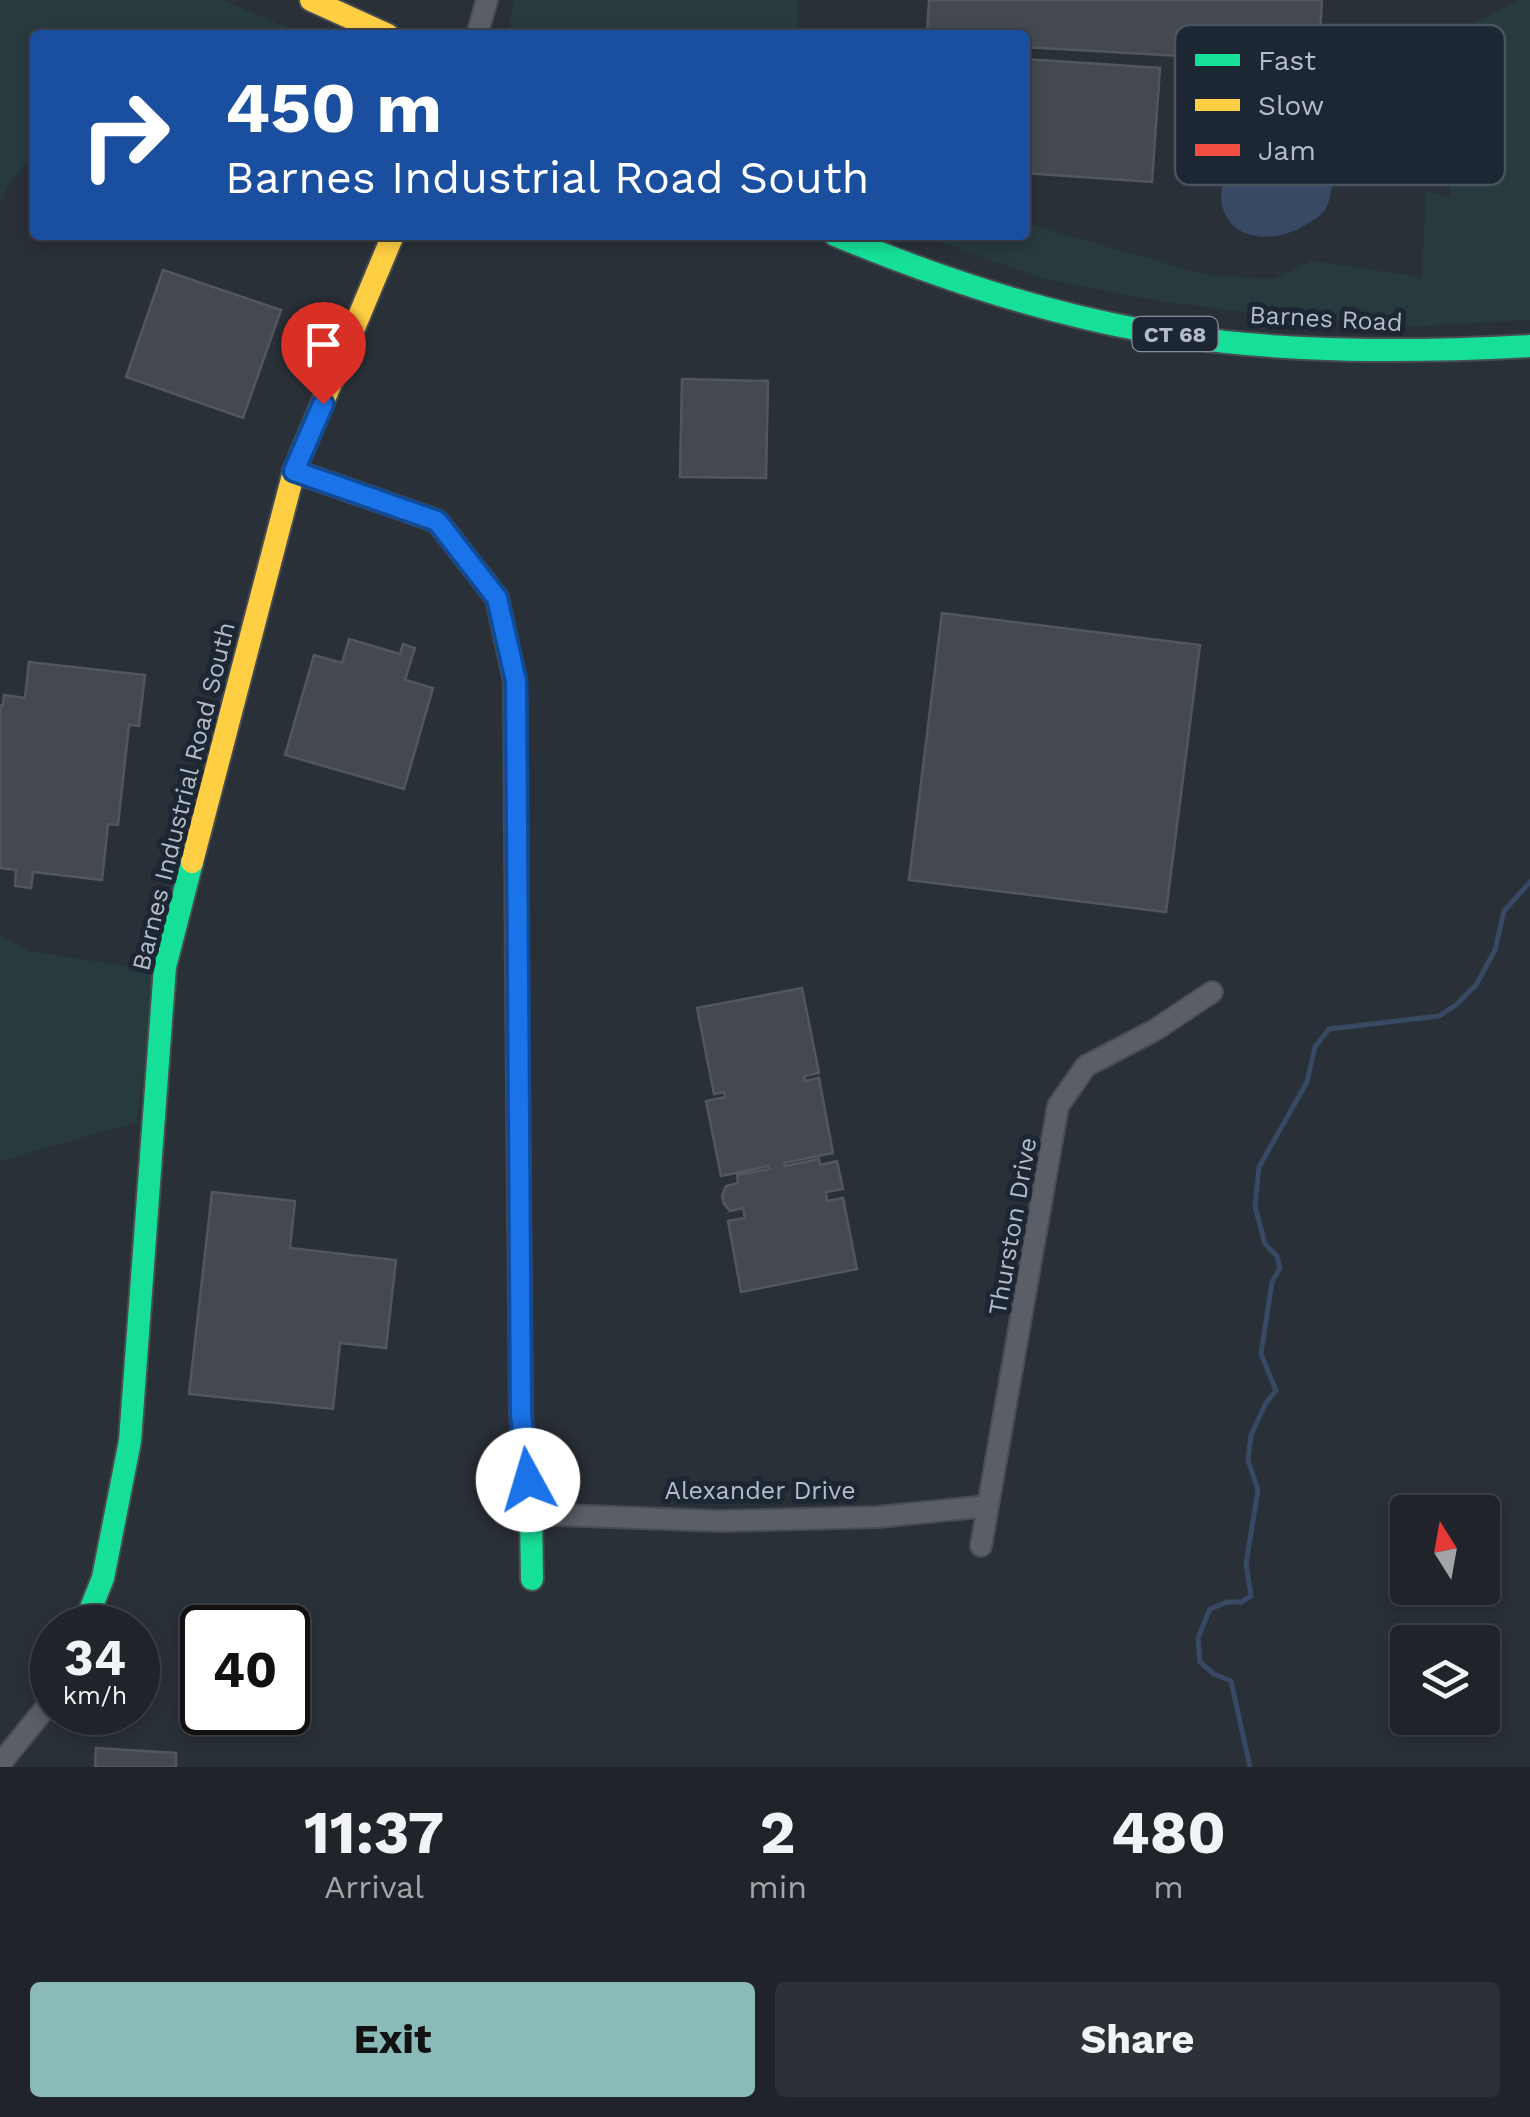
<!DOCTYPE html>
<style>
body{margin:0;font-family:"Work Sans",sans-serif;background:#2d3036;color:#f1f3f6;height:100vh;display:flex;flex-direction:column;font-size:38px;white-space:nowrap}
*{box-sizing:border-box;margin:0}
p{font-size:32px;color:#a2a4a8}
.icon{flex:none;width:55px;height:55px;fill:none;stroke:currentColor;stroke-width:2;stroke-linecap:round;stroke-linejoin:round}
.map{position:relative;height:1767px;overflow:hidden}
.sheet{display:flex;flex-direction:column;background:#20242a;flex:1}
.sheet>*{flex:none}
.banner{position:absolute;left:30px;top:30px;width:1000px;height:210px;border-radius:10px;box-shadow:0 5px 15px #0003,0 0 0 2px #3d4147;background:#1a4fa0;color:#fff;overflow:hidden}
.needle{width:65px;rotate:349deg}
.buttons{position:absolute;left:1390px;top:1495px;display:grid;gap:20px}
.buttons a{display:grid;place-items:center;width:110px;height:110px;border-radius:10px;background:#20242a;box-shadow:0 5px 15px #0003,0 0 0 2px #3d4147;font-size:50px}
.speed{position:absolute;left:30px;top:1605px;display:flex;gap:20px;font-size:50px;font-weight:700;text-align:center}
.speed>*{display:grid;place-content:center;width:130px;height:130px;border-radius:50%;background:#20242a;box-shadow:0 5px 15px #0003,0 0 0 2px #3d4147;line-height:1}
.speed small{font-size:25px;font-weight:400}
.speed .limit{border:5px solid #111;border-radius:15px;background:#fff;color:#111}
.pin{position:absolute;display:grid;place-items:center;width:85px;height:85px;color:#fff;margin:-102px -42px;border-radius:50% 50% 50% 0;rotate:-45deg;box-shadow:0 0 10px #0007}
.pin .icon{rotate:45deg}
.me{position:absolute;width:110px;margin:-55px;rotate:354deg;stroke-linejoin:round;filter:drop-shadow(0 0 8px #0008)}
.turn{display:flex;align-items:center;gap:35px;height:210px;padding:0 30px;font-size:45px}
.turn .icon{width:130px;height:130px;stroke-width:2.5}
.turn b{display:block;font-size:70px;line-height:85px}
.eta{display:flex;justify-content:space-evenly;align-items:center;height:170px;text-align:center}
.eta b{font-size:60px;font-weight:700;line-height:70px}
.button{display:flex;gap:20px;margin-top:auto;padding:20px 30px}
.button a{flex:1;height:115px;border-radius:10px;background:#8bbbb9;color:#111;font-size:40px;font-weight:700;line-height:115px;text-align:center}
.button a+a{background:#2d3036;color:#f1f3f6}
.map>svg:first-child{display:block}
.green{fill:#273a3e}
.water{fill:#384963}
.lines{fill:none;stroke-linecap:round;stroke-linejoin:round}
.stream{stroke:#384963;stroke-width:5}
.building{fill:#444950;stroke:#52575f;stroke-width:2.5}
.street-casing{stroke:#484c53;stroke-width:24}
.fast-casing{stroke:#484c53;stroke-width:26}
.slow-casing{stroke:#484c53;stroke-width:26}
.jam-casing{stroke:#484c53;stroke-width:26}
.street{stroke:#5a5e66;stroke-width:20}
.fast{stroke:#16e098;stroke-width:22}
.slow{stroke:#ffcf43;stroke-width:22}
.jam{stroke:#f24e42;stroke-width:22}
.route-casing{stroke:#114b97;stroke-width:25}
.route{stroke:#1a73e8;stroke-width:18}
.labels{text-anchor:middle;stroke-width:10;stroke-linejoin:round;paint-order:stroke}
.shield{fill:#1d2633;stroke:#878f9c;stroke-width:2.5}
.shield-label{font-size:22px;font-weight:bold;fill:#b4bcc9}
.street-label{font-size:25px;fill:#b4bcc9;stroke:#1d2633}
.key{fill:#1d2633;stroke:#4a5360;stroke-width:2.5}
.key-label{font-size:28px;fill:#b4bcc9}
</style>
<div class="map">
<svg width="1530" height="1767" viewBox="0 0 1530 1767">
<rect width="100%" height="100%" fill="#2a3038"/>
<!-- green -->
<path class="green" d="M 0,0 L 223,0 L 305,35 L 35,35 L 35,154 L 9,183 L 0,204 Z
M 514,0 L 797,0 L 798,35 L 514,35 L 510,27 Z
M 1519,0 L 1530,0 L 1530,320 L 1400,327 L 1269,315 L 1158,301 L 1045,279 L 920,235 L 1025,235 L 1025,223 L 1206,275 L 1273,279 L 1312,261 L 1422,277 L 1426,190 L 1451,198 L 1422,24 L 1465,28 Z
M 0,935 L 29,951 L 157,971 L 137,1122 L 0,1161 Z"/>
<!-- water -->
<path class="water" d="M 1272,133 L 1311,135 C 1329,150 1339,166 1332,188 C 1330,195 1329,204 1325,210 C 1321,216 1313,220 1307,224 C 1280,242 1233,245 1222,206 C 1220,196 1222,186 1224,176 C 1229,149 1246,139 1272,133 Z"/>
<g class="lines">
<!-- stream -->
<path class="stream" d="M 1250,1767 L 1231,1681 L 1214,1674 L 1200,1662 L 1198,1638 L 1210,1609 L 1227,1602 L 1241,1602 L 1251,1596 L 1246,1564 L 1258,1490 L 1248,1460 L 1251,1435 L 1266,1403 L 1276,1391 L 1261,1354 L 1272,1282 L 1280,1268 L 1277,1256 L 1265,1244 L 1255,1206 L 1259,1167 L 1307,1082 L 1315,1047 L 1329,1029 L 1439,1016 L 1456,1005 L 1476,985 L 1495,950 L 1504,911 L 1530,882"/>
</g>
<!-- building -->
<path class="building" d="M 929,0 L 1322,0 L 1318,64 L 1025,47 L 1025,35 L 927,35 Z
M 1025,59 L 1160,68 L 1152,182 L 1025,173 Z
M 163,270 L 281,310 L 243,418 L 126,377 Z
M 682,379 L 768,381 L 766,478 L 680,477 Z
M 942,613 L 1200,645 L 1166,912 L 909,880 Z
M 349,639 L 400,654 L 403,644 L 415,648 L 405,680 L 433,688 L 404,789 L 285,755 L 314,655 L 342,663 Z
M 29,662 L 145,675 L 139,726 L 129,725 L 118,825 L 108,824 L 102,880 L 33,872 L 31,888 L 15,886 L 16,870 L 0,868 L 0,705 L 3,705 L 4,695 L 25,698 Z
M 802,988 L 819,1073 L 804,1076 L 805,1081 L 819,1078 L 833,1153 L 784,1163 L 785,1166 L 819,1159 L 820,1165 L 837,1161 L 843,1189 L 826,1192 L 827,1201 L 843,1198 L 857,1269 L 741,1292 L 728,1221 L 745,1218 L 743,1208 L 730,1211 L 724,1204 L 722,1196 L 726,1186 L 738,1183 L 737,1175 L 770,1169 L 769,1166 L 721,1176 L 706,1101 L 725,1097 L 724,1092 L 714,1094 L 697,1008 Z
M 212,1192 L 295,1201 L 290,1248 L 396,1260 L 386,1348 L 340,1343 L 333,1409 L 189,1394 Z
M 96,1748 L 176,1753 L 176,1767 L 95,1767 Z"/>
<g class="lines">
<!-- street casing -->
<g class="street-casing">
<path id="street" d="M 477,35 L 487,0
M 531,1514 L 720,1521 L 878,1517 L 988,1506
M 981,1546 L 1058,1106 L 1086,1066 L 1155,1030 L 1212,992
M 0,1764 L 52,1700"/>
</g>
<!-- fast casing -->
<g class="fast-casing">
<path id="fast" d="M 835,235 C 917,269 1002,299 1089,319 C 1233,353 1383,354 1530,346
M 517,984 L 521,1414 L 531,1514 L 532,1579
M 83,1628 L 103,1578 L 130,1441 L 165,967 L 192,862"/>
</g>
<!-- slow casing -->
<g class="slow-casing">
<path id="slow" d="M 311,0 L 388,35
M 192,862 L 294,471 L 393,235"/>
</g>
<!-- jam casing -->
<g class="jam-casing">
<path id="jam" d="M 294,471 L 437,521 L 497,598 L 515,681 L 517,984"/>
</g>
<!-- street -->
<use href="#street" class="street"/>
<!-- fast -->
<use href="#fast" class="fast"/>
<!-- slow -->
<use href="#slow" class="slow"/>
<!-- jam -->
<use href="#jam" class="jam"/>
</g>
<g class="lines">
<!-- route casing -->
<g class="route-casing">
<path id="route" d="M 323,404 L 294,471 L 437,521 L 497,598 L 516,681 L 521,1414 L 528,1480"/>
</g>
<!-- route -->
<use href="#route" class="route"/>
</g>
<g class="labels">
<!-- shield labels -->
<rect class="shield" x="1132.5" y="317" width="85" height="34" rx="8"/>
<g class="shield-label">
<text x="1175" y="342">CT 68</text>
</g>
<!-- street labels -->
<g class="street-label">
<text transform="translate(1326 318) rotate(3)" y="9">Barnes Road</text>
<text transform="translate(183 796) rotate(-76)" y="9">Barnes Industrial Road South</text>
<text transform="translate(1012 1226) rotate(-80)" y="9">Thurston Drive</text>
<text x="760" y="1499">Alexander Drive</text>
</g>
</g>
<!-- legend -->
<rect x="1175" y="25" width="330" height="160" rx="15" class="key"/>
<rect x="1195" y="54" width="45" height="12" fill="#16e098"/>
<rect x="1195" y="99" width="45" height="12" fill="#ffcf43"/>
<rect x="1195" y="144" width="45" height="12" fill="#f24e42"/>
<g class="key-label">
<text x="1258" y="70">Fast</text>
<text x="1258" y="115">Slow</text>
<text x="1258" y="160">Jam</text>
</g>
</svg>
<div class="buttons">
<a><svg class="needle" viewBox="-14 -14 28 28"><path d="M0-13l5 13h-10z" fill="#e53935"/><path d="M0 13l5-13h-10z" fill="#a2a4a8"/></svg></a>
<a><svg class="icon" aria-label="layers" viewBox="0 0 24 24"><path d="M12 4l9 5-9 5-9-5zM3 14l9 5 9-5"/></svg></a>
</div>
<div class="speed"><div>34<small>km/h</small></div><div class="limit">40</div></div>
<div class="pin" style="left:323px;top:404px;background:#d93025"><svg class="icon" aria-label="arrive" viewBox="0 0 24 24"><path d="M6 21V4h12l-3 4 3 4H6"/></svg></div>
<svg class="me" style="left:528px;top:1480px" viewBox="-20 -20 40 40"><circle r="19" fill="#fff"/><path d="M0-13L10 11 0 6-10 11z" fill="#1a73e8"/></svg>
<div class="banner">
<div class="turn"><svg class="icon" aria-label="right" viewBox="0 0 24 24"><path d="M7 20v-9h11M14 6l5 5-5 5"/></svg><div><b>450 m</b>Barnes Industrial Road South</div></div>
</div>
</div>
<section class="sheet">
<div class="eta">
<div><b>11:37</b><p>Arrival</p></div>
<div><b>2</b><p>min</p></div>
<div><b>480</b><p>m</p></div>
</div>
<div class="button"><a>Exit</a><a>Share</a></div>
</section>
